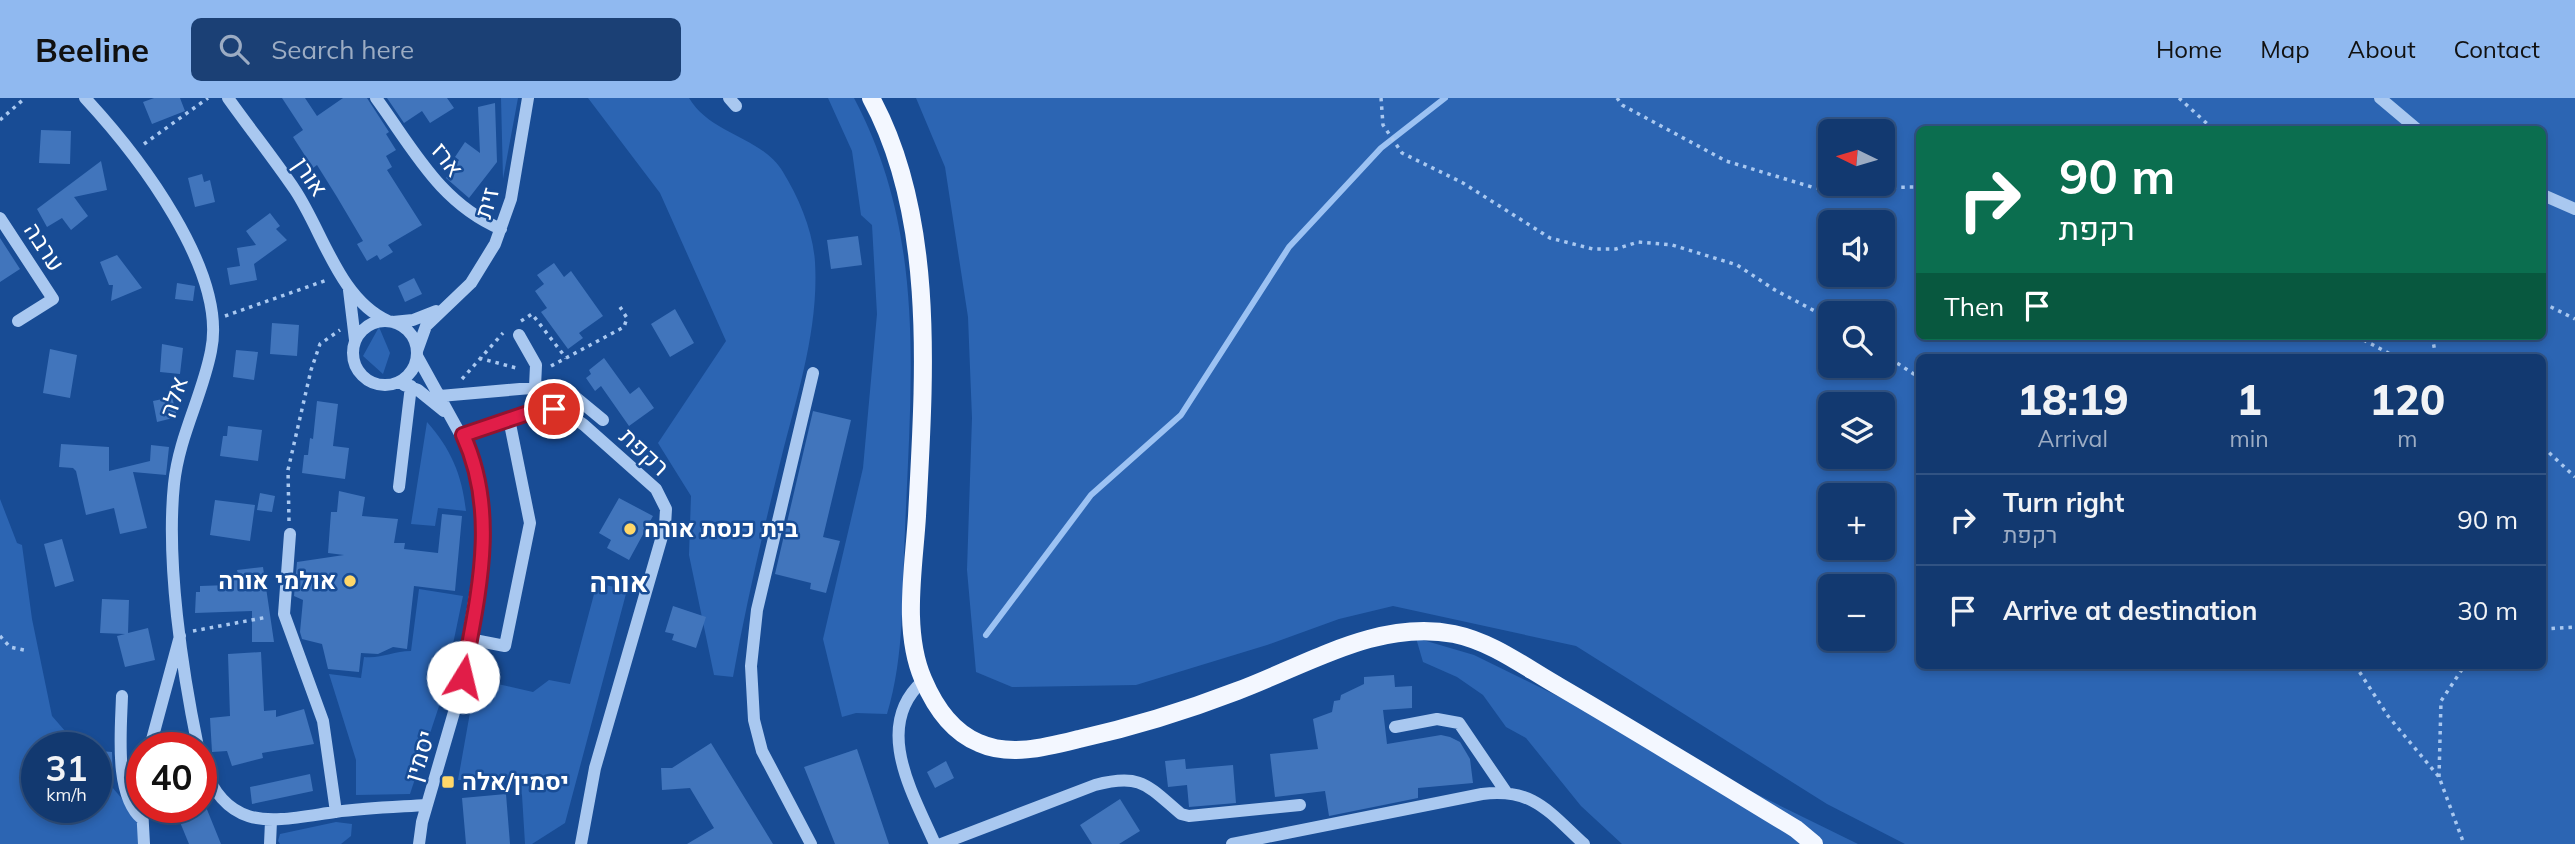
<!DOCTYPE html>
<meta charset="utf-8">
<style>
body{margin:0;font-family:Mulish,Heebo,sans-serif;background:#1b4075;color:#f1f3f6;height:100vh;display:flex;flex-direction:column;font-size:26px;white-space:nowrap}
*{box-sizing:border-box;margin:0}
p{font-size:23px;color:#9cacc3}
.icon{flex:none;width:38px;height:38px;fill:none;stroke:currentColor;stroke-width:2;stroke-linecap:round;stroke-linejoin:round}
.map{position:relative;flex:1;overflow:hidden}
.panel{position:absolute;left:1916px;top:256px;width:630px;height:315px;display:flex;flex-direction:column;background:#123970;border-radius:10px;box-shadow:0 4px 10px #0003,0 0 0 2px #315383}
.panel>*{flex:none}
.top-card{position:absolute;left:1916px;top:28px;width:630px;height:214px;border-radius:10px;box-shadow:0 4px 10px #0003,0 0 0 2px #315383;background:#0b6e4f;color:#fff;overflow:hidden}
.needle{width:46px;rotate:275deg}
.buttons{position:absolute;left:1818px;top:21px;display:grid;gap:14px}
.buttons a{display:grid;place-items:center;width:77px;height:77px;border-radius:10px;background:#123970;box-shadow:0 4px 10px #0003,0 0 0 2px #315383;font-size:35px}
.speed{position:absolute;left:21px;top:634px;display:flex;gap:14px;font-size:35px;font-weight:700;text-align:center}
.speed>*{display:grid;place-content:center;width:91px;height:91px;border-radius:50%;background:#123970;box-shadow:0 4px 10px #0003,0 0 0 2px #315383;line-height:1}
.speed small{font-size:18px;font-weight:400}
.speed .limit{border:10px solid #d22;background:#fff;color:#111}
.pin{position:absolute;display:grid;place-items:center;width:60px;height:60px;color:#fff;margin:-30px;border:4px solid #fff;border-radius:50%;box-shadow:0 2px 7px #0007}
.me{position:absolute;width:77px;margin:-38px;rotate:9deg;stroke-linejoin:round;filter:drop-shadow(0 0 5px #0008)}
.turn{display:flex;align-items:center;gap:24px;height:147px;padding:0 28px;font-size:32px}
.turn .icon{width:91px;height:91px;stroke-width:2.5}
.turn b{display:block;font-size:49px;line-height:60px}
.then{display:flex;align-items:center;height:66px;padding:0 28px;background:#0003;gap:14px;font-size:26px}
.eta{display:flex;justify-content:space-evenly;align-items:center;height:119px;text-align:center}
.eta b{font-size:42px;font-weight:800;line-height:49px}
ul{padding:0;list-style:none}
li{display:flex;align-items:center;gap:21px;height:91px;padding:0 28px;border-top:2px solid #315383}
li div{flex:1}
li b{display:block;font-size:26px}
li em{font-style:normal}
header{display:flex;align-items:center;gap:42px;box-sizing:border-box;height:98px;padding:0 35px;background:#90b9f0;color:#111}
header strong{font-size:33px}
nav{display:flex;gap:38px;margin-inline-start:auto;font-size:24px}
.search{width:490px;height:63px;background:#1b4075;display:flex;align-items:center;gap:18px;box-sizing:border-box;padding:0 24px;border-radius:10px;color:#9cacc3;font-size:26px}
.map>svg:first-child{display:block}
.green{fill:#2c65b3;fill-rule:evenodd}
.lines{fill:none;stroke-linecap:round;stroke-linejoin:round}
.stream{stroke:#9cc2f3;stroke-width:6}
.building{fill:#4175bc}
.path{stroke:#a9c8f0;stroke-width:3.5;stroke-dasharray:3.5 5;stroke-linecap:butt}
.minor{stroke:#a9c8f0;stroke-width:12}
.major{stroke:#f3f7ff;stroke-width:18}
.route-casing{stroke:#92132f;stroke-width:18}
.route{stroke:#e11d48;stroke-width:12}
.poi-dot{fill:#ffd769;stroke:#184c95;stroke-width:2.5}
.labels{text-anchor:middle;stroke-width:5;stroke-linejoin:round;paint-order:stroke}
.street-label{font-size:24px;fill:#fff;stroke:#184c95}
.poi-label{font-size:24px;font-weight:bold;fill:#fff;stroke:#184c95;text-anchor:start}
.quarter-label{font-size:28px;font-weight:bold;fill:#fff;stroke:#184c95}
</style>
<header>
<strong>Beeline</strong>
<div class="search"><svg class="icon" aria-label="search" viewBox="0 0 24 24"><circle cx="10" cy="10" r="6"/><path d="M15 15l6 6"/></svg>Search here</div>
<nav><a>Home</a><a>Map</a><a>About</a><a>Contact</a></nav>
</header>
<div class="map">
<svg width="2575" height="746" viewBox="0 0 2575 746">
<rect width="100%" height="100%" fill="#184c95"/>
<!-- green -->
<path class="green" d="M 501,0 L 518,0 L 503,81 Z
M 588,0 L 689,0 C 711,37 761,38 783,74 C 799,100 813,133 815,164 C 819,231 797,297 781,361 C 763,434 746,506 733,579 L 714,577 L 689,457 L 691,398 L 658,345 L 726,243 L 660,95 Z
M 828,0 L 854,0 C 927,138 911,282 905,432 C 902,493 905,557 887,616 L 856,615 L 842,619 L 823,541 L 863,370 L 877,216 L 872,127 L 861,117 L 852,53 Z
M 916,0 L 2575,0 L 2575,746 L 1905,746 L 1827,706 L 1576,548 L 1393,508 L 1339,521 L 1267,547 L 1136,587 L 1012,589 L 976,574 L 967,472 L 972,320 L 968,219 L 945,69 ZM 1920,32 L 2543,32 L 2543,238 L 1920,238 ZM 1830,33 L 1883,33 L 1883,86 L 1830,86 ZM 1830,124 L 1883,124 L 1883,177 L 1830,177 ZM 1830,215 L 1883,215 L 1883,268 L 1830,268 ZM 1920,259 L 2543,259 L 2543,567 L 1920,567 ZM 1830,306 L 1883,306 L 1883,359 L 1830,359 ZM 1830,397 L 1883,397 L 1883,450 L 1830,450 ZM 1830,488 L 1883,488 L 1883,541 L 1830,541 Z
M 379,229 L 390,255 L 383,276 L 363,258 Z
M 427,324 C 451,351 462,377 466,413 L 438,410 L 435,428 L 411,426 Z
M 0,401 L 17,445 L 22,447 L 32,521 L 52,618 L 79,649 L 37,649 L 37,709 L 96,709 L 96,670 L 123,702 L 150,746 L 0,746 Z
M 597,485 L 627,492 L 565,725 L 532,746 L 525,746 L 522,697 L 511,682 L 458,682 L 476,581 L 533,594 L 549,582 L 570,586 Z
M 419,491 L 463,498 L 442,599 L 410,696 L 356,697 L 356,662 L 329,576 L 361,580 L 364,559 C 381,561 393,553 411,553 Z
M 1416,540 L 1474,557 L 1858,746 L 1622,746 L 1581,708 L 1526,640 L 1506,629 L 1483,597 L 1457,579 L 1423,564 Z
M 336,724 L 352,726 L 351,738 L 341,746 L 280,746 L 278,743 L 280,736 Z"/>
<g class="lines">
<!-- stream -->
<path class="stream" d="M 986,537 L 1091,397 L 1181,317 L 1289,149 L 1381,50 L 1445,0"/>
</g>
<!-- building -->
<path class="building" d="M 154,0 L 180,0 L 185,13 L 152,26 L 143,4 Z
M 282,0 L 305,0 L 317,18 L 343,0 L 367,0 L 389,34 L 386,36 L 396,52 L 386,58 L 392,69 L 387,72 L 422,127 L 388,147 L 393,154 L 380,162 L 377,157 L 367,163 L 357,146 L 363,143 L 337,99 L 317,67 L 313,70 L 293,39 L 303,32 Z
M 387,0 L 447,0 L 454,10 L 430,25 L 422,13 L 404,25 Z
M 495,5 L 497,64 L 469,100 L 446,80 L 459,62 L 455,59 L 465,44 L 480,55 L 478,9 Z
M 41,32 L 71,33 L 70,66 L 39,65 Z
M 101,63 L 107,92 L 74,99 L 88,118 L 71,132 L 62,120 L 47,129 L 37,111 Z
M 202,76 L 204,84 L 210,82 L 215,104 L 195,109 L 188,80 Z
M 270,115 L 280,128 L 276,131 L 287,142 L 254,166 L 257,182 L 230,187 L 227,170 L 240,168 L 237,150 L 256,147 L 246,133 Z
M 858,138 L 862,167 L 831,171 L 827,142 Z
M 0,140 L 20,171 L 0,184 Z
M 117,157 L 142,190 L 111,203 L 113,187 L 109,187 L 100,164 Z
M 554,165 L 564,179 L 571,173 L 603,218 L 579,235 L 583,240 L 568,251 L 541,214 L 547,210 L 535,193 L 544,186 L 537,177 Z
M 414,180 L 422,196 L 405,204 L 398,188 Z
M 177,185 L 195,188 L 193,203 L 175,201 Z
M 675,211 L 694,245 L 670,259 L 651,226 Z
M 272,225 L 299,227 L 297,258 L 270,256 Z
M 162,246 L 183,250 L 180,276 L 160,274 Z
M 50,251 L 77,257 L 70,300 L 43,295 Z
M 236,252 L 258,254 L 254,282 L 233,279 Z
M 604,260 L 630,296 L 639,289 L 654,310 L 629,328 L 601,288 L 595,293 L 586,280 L 591,276 L 589,272 Z
M 172,299 L 177,319 L 157,324 L 153,303 Z
M 317,303 L 338,306 L 333,348 L 349,350 L 345,381 L 302,375 L 304,357 L 308,357 L 310,340 L 313,341 Z
M 813,313 L 851,322 L 823,439 L 840,443 L 826,495 L 810,491 L 811,485 L 775,476 Z
M 228,328 L 262,332 L 258,363 L 220,358 L 223,338 L 227,338 Z
M 61,346 L 109,349 L 109,373 L 150,363 L 151,347 L 169,349 L 166,377 L 133,374 L 147,430 L 120,436 L 114,410 L 86,417 L 76,373 L 73,370 L 59,369 Z
M 339,393 L 365,399 L 362,418 L 398,421 L 394,445 L 405,445 L 404,451 L 438,455 L 442,416 L 462,418 L 455,493 L 414,488 L 407,551 L 393,549 L 378,556 L 361,555 L 359,574 L 328,571 L 322,546 L 302,541 L 300,534 L 303,502 L 294,498 L 297,464 L 344,457 L 328,455 L 331,414 L 337,414 Z
M 260,395 L 275,398 L 272,414 L 257,412 Z
M 619,400 L 653,418 L 629,462 L 607,450 L 611,442 L 599,435 Z
M 215,402 L 255,407 L 250,443 L 210,437 Z
M 62,441 L 74,483 L 55,489 L 44,446 Z
M 263,469 L 274,544 L 252,544 L 252,513 L 195,515 L 196,494 L 200,494 L 200,488 L 229,487 L 228,478 L 238,476 L 237,472 Z
M 102,501 L 129,502 L 128,535 L 148,530 L 155,562 L 125,569 L 117,538 L 125,536 L 100,535 Z
M 673,508 L 706,519 L 696,550 L 672,542 L 674,536 L 665,534 Z
M 261,554 L 264,613 L 276,612 L 276,619 L 304,611 L 314,646 L 262,655 L 263,660 L 232,668 L 227,653 L 212,654 L 210,620 L 230,618 L 228,556 Z
M 1394,577 L 1395,589 L 1412,588 L 1412,610 L 1383,612 L 1387,646 L 1441,637 L 1450,639 L 1460,644 L 1470,661 L 1473,685 L 1418,690 L 1418,700 L 1329,718 L 1325,693 L 1275,699 L 1270,656 L 1318,651 L 1313,621 L 1332,614 L 1334,603 L 1340,602 L 1341,597 L 1364,586 L 1364,579 Z
M 711,645 L 773,746 L 687,746 L 714,730 L 690,690 L 662,692 L 661,670 L 672,670 Z
M 857,651 L 889,746 L 835,746 L 804,669 Z
M 100,653 L 112,654 L 113,681 L 98,680 Z
M 1185,661 L 1186,671 L 1233,667 L 1236,705 L 1189,709 L 1187,687 L 1168,689 L 1165,663 Z
M 946,663 L 954,680 L 935,690 L 927,674 Z
M 310,676 L 313,693 L 252,706 L 250,689 Z
M 506,696 L 510,746 L 466,746 L 462,700 Z
M 1120,701 L 1140,733 L 1119,746 L 1092,746 L 1080,727 Z
M 184,709 L 206,709 L 221,746 L 189,746 L 175,712 Z"/>
<g class="lines">
<!-- path -->
<path class="path" d="M 1381,0 L 1383,27 L 1402,55 L 1463,85 L 1550,140 L 1593,151 L 1616,151 L 1638,144 L 1672,147 L 1737,167 L 1775,192 L 1830,221
M 1617,0 L 1622,7 L 1726,63 L 1815,90 L 1920,89
M 2179,0 L 2214,32
M 0,22 L 25,0
M 144,46 L 208,0
M 2543,205 L 2575,221
M 225,218 L 327,182
M 521,223 L 532,216 L 566,260
M 2356,238 L 2396,259
M 2432,238 L 2436,259
M 1883,256 L 1920,280
M 479,260 L 520,271
M 551,268 L 624,229 L 627,220 L 620,209
M 462,281 L 503,235
M 2543,349 L 2575,379
M 289,423 L 288,372 L 311,272 L 320,246 L 340,232
M 2543,531 L 2575,529
M 193,533 L 268,519
M 0,538 L 10,549 L 24,552
M 2355,567 L 2388,618 L 2439,679 L 2464,746
M 2439,679 L 2441,603 L 2465,567"/>
<!-- minor -->
<path class="minor" d="M 85,0 C 137,56 228,173 211,253 C 202,299 179,338 174,386 C 166,464 182,572 198,649
M 228,0 C 250,31 274,61 295,92 C 323,134 339,201 388,223
M 376,0 C 414,52 440,105 501,131
M 729,0 L 736,8
M 2380,0 L 2418,32
M 2543,97 L 2575,111
M 0,120 L 53,201 L 18,223
M 349,192 L 355,242
M353 255a32 32 0 1 1 64 0a32 32 0 1 1-64 0Z
M 393,224 L 413,222 L 436,213
M 519,237 L 536,267 L 535,289
M 417,253 L 426,228 L 471,185 L 495,146 L 511,101 L 528,0
M 417,258 L 474,361 L 481,388 L 484,417 L 483,448 L 459,597 L 422,724 L 419,746
M 404,287 L 418,292 L 444,313
M 440,298 L 554,288 L 569,294 L 603,322
M 462,337 L 544,311 L 564,313 L 584,327 L 656,391 L 666,411 L 665,428 L 595,670 L 581,746
M 399,389 L 411,288
M 290,436 L 284,516 L 323,623 L 336,714
M 469,541 L 505,548 L 530,425 L 509,321
M 923,583 C 872,628 913,696 935,746
M 122,598 C 121,633 114,697 142,721
M 1395,629 L 1437,621 L 1459,625 L 1506,694
M 150,649 L 180,538
M 201,663 C 228,737 272,723 335,714 C 365,710 396,709 427,707
M 142,709 L 144,746
M 270,746 L 271,723
M 811,746 L 762,653 L 754,622 L 751,568 L 757,512 L 813,275
M 941,746 L 1095,687 C 1141,675 1147,687 1181,716 L 1189,718 L 1300,707
M 1232,746 L 1482,696 C 1533,689 1550,715 1584,746"/>
<!-- major -->
<path class="major" d="M 871,0 C 937,121 924,284 917,418 C 914,469 902,532 923,581 C 934,607 952,634 979,645 C 1010,659 1047,649 1079,641 C 1133,629 1185,613 1237,593 C 1307,567 1378,521 1454,536 C 1493,544 1526,570 1560,589 C 1639,635 1717,683 1796,731 L 1814,746"/>
</g>
<g class="lines">
<!-- route casing -->
<g class="route-casing">
<path id="route" d="M 463,579 C 478,497 499,415 463,337 L 534,313 L 554,311"/>
</g>
<!-- route -->
<use href="#route" class="route"/>
</g>
<!-- markers -->
<g class="poi-dot">
<circle cx="630" cy="431" r="7"/>
<circle cx="350" cy="483" r="7"/>
<rect x="441" y="677" width="14" height="14" rx="3.5"/>
</g>
<g class="labels">
<!-- street labels -->
<g class="street-label">
<text transform="translate(447 62) rotate(53)" y="8">ארז</text>
<text transform="translate(310 79) rotate(56)" y="8">אורן</text>
<text transform="translate(487 105) rotate(-73)" y="8">זית</text>
<text transform="translate(44 149) rotate(57)" y="8">ערבה</text>
<text transform="translate(174 299) rotate(-71)" y="8">אלה</text>
<text transform="translate(644 354) rotate(43)" y="8">רקפת</text>
<text transform="translate(420 658) rotate(-73)" y="8">יסמין</text>
</g>
<!-- poi labels -->
<g class="poi-label">
<text x="644" y="439">בית כנסת אורה</text>
<text x="336" y="491" text-anchor="end">אולמי אורה</text>
<text x="462" y="692">יסמין/אלה</text>
</g>
<!-- quarter labels -->
<g class="quarter-label">
<text x="619" y="494">אורה</text>
</g>
</g>
</svg>
<div class="buttons">
<a><svg class="needle" viewBox="-14 -14 28 28"><path d="M0-13l5 13h-10z" fill="#e53935"/><path d="M0 13l5-13h-10z" fill="#9cacc3"/></svg></a>
<a><svg class="icon" aria-label="sound" viewBox="0 0 24 24"><path d="M4 9h4l5-4v14l-5-4H4zM17 9q2 3 0 6"/></svg></a>
<a><svg class="icon" aria-label="search" viewBox="0 0 24 24"><circle cx="10" cy="10" r="6"/><path d="M15 15l6 6"/></svg></a>
<a><svg class="icon" aria-label="layers" viewBox="0 0 24 24"><path d="M12 4l9 5-9 5-9-5zM3 14l9 5 9-5"/></svg></a>
<a>+</a>
<a>−</a>
</div>
<div class="speed"><div>31<small>km/h</small></div><div class="limit">40</div></div>
<div class="pin" style="left:554px;top:311px;background:#d93025"><svg class="icon" aria-label="arrive" viewBox="0 0 24 24"><path d="M6 21V4h12l-3 4 3 4H6"/></svg></div>
<svg class="me" style="left:463px;top:579px" viewBox="-20 -20 40 40"><circle r="19" fill="#fff"/><path d="M0-13L10 11 0 6-10 11z" fill="#e11d48"/></svg>
<div class="top-card">
<div class="turn"><svg class="icon" aria-label="right" viewBox="0 0 24 24"><path d="M7 20v-9h11M14 6l5 5-5 5"/></svg><div><b>90 m</b>רקפת</div></div>
<div class="then">Then<svg class="icon" aria-label="arrive" viewBox="0 0 24 24"><path d="M6 21V4h12l-3 4 3 4H6"/></svg></div>
</div>
<section class="panel">
<div class="eta">
<div><b>18:19</b><p>Arrival</p></div>
<div><b>1</b><p>min</p></div>
<div><b>120</b><p>m</p></div>
</div>
<ul>
<li><svg class="icon" aria-label="right" viewBox="0 0 24 24"><path d="M7 20v-9h11M14 6l5 5-5 5"/></svg><div><b>Turn right</b><p>רקפת</p></div><em>90 m</em></li>
<li><svg class="icon" aria-label="arrive" viewBox="0 0 24 24"><path d="M6 21V4h12l-3 4 3 4H6"/></svg><div><b>Arrive at destination</b></div><em>30 m</em></li>
</ul>
</section>
</div>
